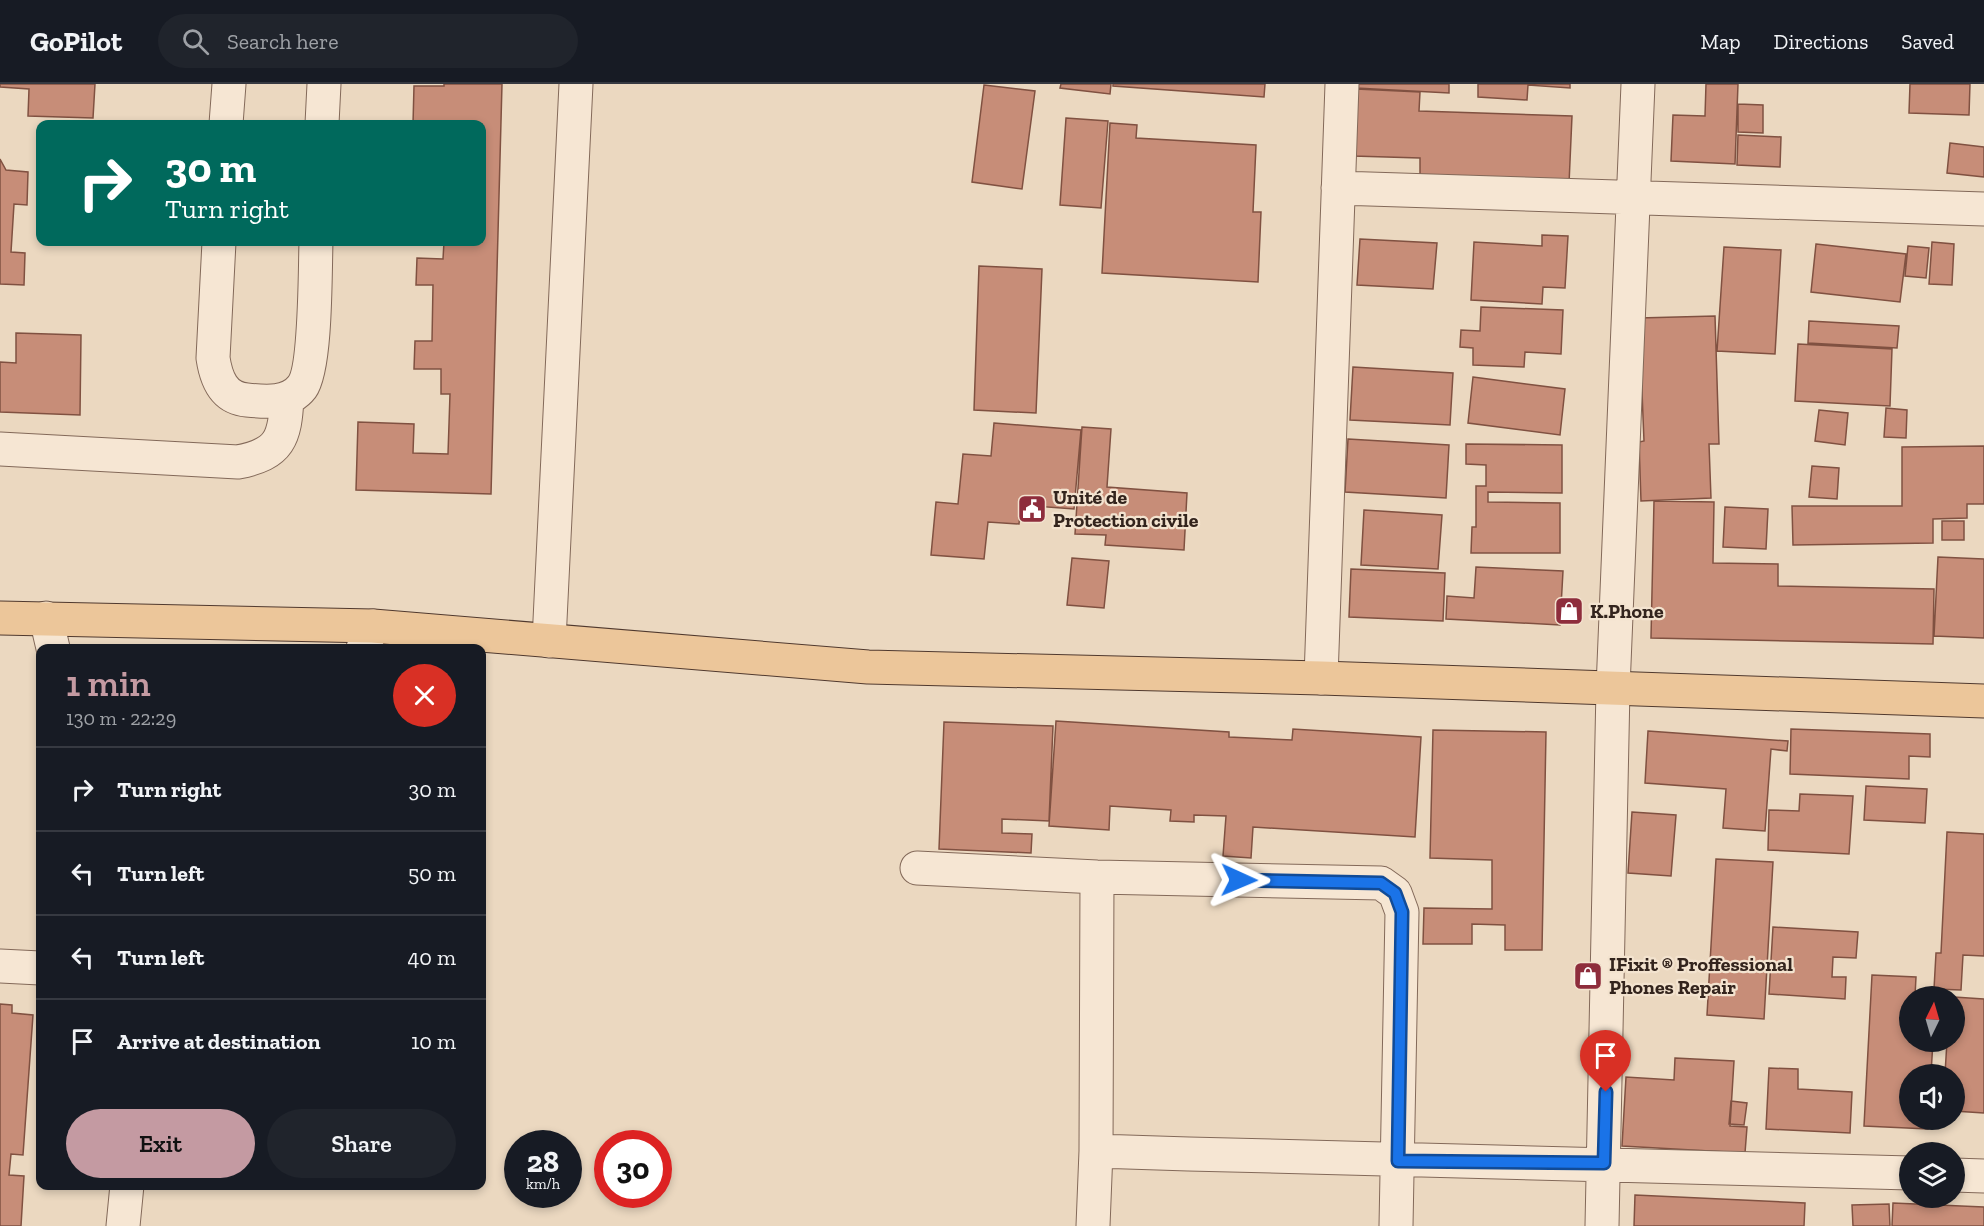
<!DOCTYPE html>
<meta charset="utf-8">
<style>
body{margin:0;font-family:"Zilla Slab",serif;background:#20242c;color:#f1f3f6;height:100vh;display:flex;flex-direction:column;font-size:22px;white-space:nowrap}
*{box-sizing:border-box;margin:0}
p{font-size:20px;color:#9ea1a6}
.icon{flex:none;width:33px;height:33px;fill:none;stroke:currentColor;stroke-width:2;stroke-linecap:round;stroke-linejoin:round}
.map{position:relative;flex:1;overflow:hidden}
.sheet{position:absolute;left:36px;top:560px;width:450px;height:546px;display:flex;flex-direction:column;background:#171b24;border-radius:12px;box-shadow:0 3px 9px #0003}
.sheet>*{flex:none}
.hud{position:absolute;left:36px;top:36px;width:450px;height:126px;border-radius:12px;box-shadow:0 3px 9px #0003;background:#00695c;color:#fff;overflow:hidden}
.needle{width:39px;rotate:5deg}
.buttons{position:absolute;left:1899px;top:902px;display:grid;gap:12px}
.buttons a{display:grid;place-items:center;width:66px;height:66px;border-radius:50%;background:#171b24;box-shadow:0 3px 9px #0003;font-size:30px}
.speed{position:absolute;left:504px;top:1046px;display:flex;gap:12px;font-size:30px;font-weight:700;text-align:center}
.speed>*{display:grid;place-content:center;width:78px;height:78px;border-radius:50%;background:#171b24;box-shadow:0 3px 9px #0003;line-height:1}
.speed small{font-size:15px;font-weight:400}
.speed .limit{border:9px solid #d22;background:#fff;color:#111}
.pin{position:absolute;display:grid;place-items:center;width:51px;height:51px;color:#fff;margin:-62px -26px;border-radius:50% 50% 50% 0;rotate:-45deg;box-shadow:0 0 6px #0007}
.pin .icon{rotate:45deg}
.me{position:absolute;width:66px;margin:-33px;rotate:91deg;stroke-linejoin:round;filter:drop-shadow(0 0 4px #0008)}
.turn{display:flex;align-items:center;gap:21px;height:126px;padding:0 30px;font-size:27px}
.turn .icon{width:78px;height:78px;stroke-width:2.5}
.turn b{display:block;font-size:42px;line-height:51px}
.round{display:grid;place-items:center;flex:none;width:63px;height:63px;border-radius:32px;background:#20242c}
.headline{display:flex;align-items:center;justify-content:space-between;height:102px;padding:0 30px}
h1{font-size:36px;font-weight:600;line-height:45px;color:#c49aa2}
.primary-button{display:flex;gap:12px;margin-top:auto;padding:12px 30px}
.primary-button a{flex:1;height:69px;border-radius:36px;background:#c49aa2;color:#111;font-size:24px;font-weight:600;line-height:69px;text-align:center}
.primary-button a+a{background:#20242c;color:#f1f3f6}
ul{padding:0;list-style:none}
li{display:flex;align-items:center;gap:18px;height:84px;padding:0 30px;border-top:2px solid #363941}
li div{flex:1}
li b{display:block;font-size:22px}
li em{font-style:normal}
header{display:flex;align-items:center;gap:36px;box-sizing:border-box;height:84px;padding:0 30px;background:#171b24;border-bottom:2px solid #363941}
header strong{font-size:28px}
nav{display:flex;gap:33px;margin-inline-start:auto;font-size:21px}
.search{width:420px;height:54px;background:#20242c;display:flex;align-items:center;gap:15px;box-sizing:border-box;padding:0 21px;border-radius:33px;color:#9ea1a6;font-size:22px}
.map>svg:first-child{display:block}
.building{fill:#c78d78;stroke:#805141;stroke-width:1.5}
.lines{fill:none;stroke-linecap:round;stroke-linejoin:round}
.minor-casing{stroke:#836959;stroke-width:35}
.major-casing{stroke:#50392e;stroke-width:35}
.minor{stroke:#f6e6d3;stroke-width:33}
.major{stroke:#ecc69a;stroke-width:33}
.route-casing{stroke:#114b97;stroke-width:15}
.route{stroke:#1a73e8;stroke-width:10}
.labels{text-anchor:middle;stroke-width:4.5;stroke-linejoin:round;paint-order:stroke}
.poi-label{font-size:20px;font-weight:bold;fill:#33241d;stroke:#f3e3cf;text-anchor:start}
</style>
<header>
<strong>GoPilot</strong>
<div class="search"><svg class="icon" aria-label="search" viewBox="0 0 24 24"><circle cx="10" cy="10" r="6"/><path d="M15 15l6 6"/></svg>Search here</div>
<nav><a>Map</a><a>Directions</a><a>Saved</a></nav>
</header>
<div class="map">
<svg width="1984" height="1142" viewBox="0 0 1984 1142">
<rect width="100%" height="100%" fill="#ebd8c0"/>
<!-- building -->
<path class="building" d="M 0,0 L 95,0 L 93,34 L 28,32 L 29,5 L 0,3 Z
M 444,0 L 502,0 L 491,410 L 356,406 L 358,338 L 414,340 L 413,369 L 448,370 L 450,310 L 441,310 L 441,285 L 414,285 L 415,257 L 432,257 L 433,201 L 416,201 L 417,174 L 443,175 L 444,158 L 482,158 L 482,40 L 413,40 L 414,2 L 444,2 Z
M 1061,0 L 1111,0 L 1110,10 L 1060,4 Z
M 1113,0 L 1265,0 L 1264,13 L 1113,2 Z
M 1356,0 L 1449,0 L 1449,9 L 1356,4 Z
M 1478,0 L 1570,0 L 1570,4 L 1528,1 L 1527,16 L 1478,13 Z
M 1706,0 L 1738,0 L 1735,80 L 1671,77 L 1673,31 L 1705,32 Z
M 1910,0 L 1970,0 L 1969,31 L 1909,29 Z
M 984,1 L 1035,7 L 1022,105 L 972,98 Z
M 1356,5 L 1420,8 L 1419,27 L 1572,32 L 1569,100 L 1420,94 L 1420,74 L 1353,72 Z
M 1738,20 L 1763,21 L 1763,49 L 1738,48 Z
M 1066,34 L 1108,37 L 1101,124 L 1060,121 Z
M 1110,39 L 1137,41 L 1136,54 L 1256,61 L 1253,128 L 1261,128 L 1258,198 L 1102,189 Z
M 1738,51 L 1781,53 L 1780,83 L 1737,81 Z
M 1950,59 L 1984,63 L 1984,93 L 1947,89 Z
M 0,75 L 6,86 L 28,88 L 27,121 L 14,120 L 11,168 L 25,169 L 24,201 L 0,200 Z
M 1542,151 L 1568,152 L 1565,204 L 1543,203 L 1542,220 L 1471,216 L 1474,158 L 1542,162 Z
M 1360,155 L 1437,159 L 1433,205 L 1357,201 Z
M 1932,158 L 1954,160 L 1952,201 L 1929,200 Z
M 1816,160 L 1906,170 L 1900,218 L 1811,208 Z
M 1908,162 L 1929,164 L 1926,194 L 1905,192 Z
M 1724,163 L 1781,166 L 1775,270 L 1717,267 Z
M 979,182 L 1042,185 L 1036,329 L 974,326 Z
M 1481,223 L 1563,226 L 1561,270 L 1525,268 L 1524,283 L 1473,281 L 1473,264 L 1460,263 L 1461,246 L 1480,247 Z
M 1715,232 L 1719,360 L 1709,360 L 1711,414 L 1641,417 L 1639,358 L 1644,357 L 1639,234 Z
M 1809,237 L 1899,242 L 1897,264 L 1808,259 Z
M 16,249 L 81,251 L 80,331 L 0,328 L 0,278 L 16,279 Z
M 1798,260 L 1892,265 L 1890,322 L 1795,317 Z
M 1353,283 L 1453,289 L 1450,341 L 1350,336 Z
M 1473,293 L 1565,305 L 1560,351 L 1468,339 Z
M 1886,324 L 1907,326 L 1906,354 L 1884,353 Z
M 1819,326 L 1848,329 L 1845,361 L 1815,357 Z
M 994,339 L 1081,346 L 1074,425 L 1021,421 L 1019,440 L 988,438 L 984,475 L 931,471 L 936,418 L 958,420 L 963,370 L 991,372 Z
M 1082,343 L 1111,345 L 1107,403 L 1187,409 L 1184,466 L 1105,461 L 1106,451 L 1075,450 Z
M 1348,355 L 1449,361 L 1446,414 L 1345,408 Z
M 1466,360 L 1562,361 L 1562,409 L 1488,408 L 1488,418 L 1560,419 L 1560,469 L 1471,469 L 1472,443 L 1476,443 L 1476,402 L 1486,402 L 1486,381 L 1466,380 Z
M 1984,362 L 1984,420 L 1967,420 L 1967,434 L 1933,435 L 1933,459 L 1793,461 L 1792,422 L 1902,422 L 1902,363 Z
M 1812,382 L 1839,384 L 1837,415 L 1809,413 Z
M 1654,417 L 1714,418 L 1713,479 L 1778,480 L 1778,502 L 1934,505 L 1933,560 L 1651,554 Z
M 1725,423 L 1768,425 L 1766,465 L 1723,463 Z
M 1364,426 L 1442,431 L 1438,485 L 1361,481 Z
M 1942,437 L 1964,437 L 1964,456 L 1942,456 Z
M 1938,473 L 1984,475 L 1984,554 L 1934,552 Z
M 1072,474 L 1109,477 L 1104,524 L 1067,521 Z
M 1476,483 L 1563,487 L 1560,541 L 1446,535 L 1447,512 L 1474,514 Z
M 1351,485 L 1445,489 L 1443,537 L 1349,533 Z
M 1056,637 L 1229,648 L 1229,653 L 1292,656 L 1293,645 L 1421,653 L 1415,753 L 1253,743 L 1251,774 L 1223,772 L 1226,732 L 1194,731 L 1194,738 L 1170,737 L 1171,726 L 1110,722 L 1109,746 L 1049,742 Z
M 944,638 L 1053,642 L 1049,737 L 1002,735 L 1002,749 L 1032,750 L 1031,769 L 939,765 Z
M 1791,645 L 1930,650 L 1930,673 L 1909,672 L 1909,695 L 1790,690 Z
M 1433,646 L 1546,648 L 1542,866 L 1505,866 L 1505,841 L 1472,840 L 1472,860 L 1423,860 L 1424,824 L 1492,825 L 1492,776 L 1430,774 Z
M 1648,647 L 1788,657 L 1787,667 L 1771,665 L 1765,747 L 1723,744 L 1726,705 L 1645,699 Z
M 1866,702 L 1927,705 L 1925,739 L 1864,736 Z
M 1800,710 L 1853,712 L 1849,770 L 1768,766 L 1769,726 L 1799,727 Z
M 1632,728 L 1676,731 L 1671,792 L 1628,789 Z
M 1947,748 L 1984,750 L 1984,872 L 1963,871 L 1961,906 L 1934,905 L 1936,869 L 1941,869 Z
M 1716,775 L 1773,778 L 1764,935 L 1707,931 Z
M 1773,843 L 1858,848 L 1856,874 L 1833,873 L 1832,893 L 1846,893 L 1845,915 L 1769,910 Z
M 1872,891 L 1916,893 L 1915,912 L 1910,912 L 1910,957 L 1933,957 L 1931,990 L 1910,990 L 1910,1035 L 1929,1035 L 1928,1045 L 1864,1042 Z
M 1954,913 L 1984,915 L 1984,1029 L 1954,1027 L 1954,990 L 1945,990 L 1947,957 L 1954,957 Z
M 0,920 L 12,921 L 12,929 L 33,931 L 23,1071 L 11,1070 L 9,1091 L 24,1092 L 21,1142 L 0,1142 Z
M 1675,974 L 1734,977 L 1730,1042 L 1747,1043 L 1745,1069 L 1622,1062 L 1626,993 L 1674,996 Z
M 1769,984 L 1798,985 L 1798,1005 L 1852,1008 L 1850,1049 L 1766,1045 Z
M 1731,1017 L 1747,1019 L 1744,1041 L 1729,1040 Z
M 1635,1111 L 1805,1119 L 1804,1142 L 1634,1142 Z
M 1893,1119 L 1984,1123 L 1984,1142 L 1892,1142 Z
M 1889,1120 L 1890,1142 L 1853,1142 L 1852,1121 Z"/>
<g class="lines">
<!-- minor casing -->
<g class="minor-casing">
<path id="minor" d="M 226,40 L 229,0
M 322,40 L 324,0
M 1338,104 L 1984,125
M 219,158 L 213,274 C 216,294 223,314 247,316 C 266,318 289,320 302,303 C 316,284 315,186 316,158
M 0,365 L 238,378 C 280,370 285,354 287,314
M 46,534 L 53,564
M 549,557 L 576,0
M 363,564 L 373,542
M 1321,594 L 1342,0
M 917,784 L 1097,793 L 1381,799 L 1395,809 L 1402,828 L 1396,1142
M 0,882 L 40,884
M 1096,1067 C 1367,1076 1638,1080 1910,1089
M 1954,1091 L 1984,1092
M 123,1142 L 127,1101
M 1093,1142 L 1096,1067 L 1097,793
M 1602,1142 L 1613,604 L 1638,0"/>
</g>
<!-- major casing -->
<g class="major-casing">
<path id="major" d="M 0,534 L 373,542 L 868,583 L 1321,594 L 1984,617"/>
</g>
<!-- minor -->
<use href="#minor" class="minor"/>
<!-- major -->
<use href="#major" class="major"/>
</g>
<g class="lines">
<!-- route casing -->
<g class="route-casing">
<path id="route" d="M 1239,796 L 1381,799 L 1395,809 L 1402,828 L 1398,1077 L 1604,1079 L 1606,1008"/>
</g>
<!-- route -->
<use href="#route" class="route"/>
</g>
<!-- icons -->
<defs>
<g id="civic-square" transform="scale(1.5)"><rect x="-9" y="-9" width="18" height="18" rx="4" fill="#8e2d3c" stroke="#f3e3cf"/><path d="M-.6-6.5H3V-4.5H.6V-3L4-1V1h2V6H-6V1h2V-1L-.6-3ZM-1.2 2.5V6h2.4V2.5Z" fill="#fff"/></g>
<g id="shop-square" transform="scale(1.5)"><rect x="-9" y="-9" width="18" height="18" rx="4" fill="#8e2d3c" stroke="#f3e3cf"/><path d="M-5-2.5h2.3a2.7 3.5 0 0 1 5.4 0H5L5.5 6h-11ZM-1.5-2.5h3a1.5 2.3 0 0 0-3 0Z" fill="#fff"/></g>
</defs>
<g fill-rule="evenodd">
<use href="#civic-square" x="1032" y="425"/>
<use href="#shop-square" x="1569" y="527"/>
<use href="#shop-square" x="1588" y="892"/>
</g>
<g class="labels">
<!-- poi labels -->
<g class="poi-label">
<text x="1053" y="420">Unité de<tspan x="1053" dy="23">Protection civile</tspan></text>
<text x="1590" y="534">K.Phone</text>
<text x="1609" y="887">IFixit ® Proffessional<tspan x="1609" dy="23">Phones Repair</tspan></text>
</g>
</g>
</svg>
<div class="buttons">
<a><svg class="needle" viewBox="-14 -14 28 28"><path d="M0-13l5 13h-10z" fill="#e53935"/><path d="M0 13l5-13h-10z" fill="#9ea1a6"/></svg></a>
<a><svg class="icon" aria-label="sound" viewBox="0 0 24 24"><path d="M4 9h4l5-4v14l-5-4H4zM17 9q2 3 0 6"/></svg></a>
<a><svg class="icon" aria-label="layers" viewBox="0 0 24 24"><path d="M12 4l9 5-9 5-9-5zM3 14l9 5 9-5"/></svg></a>
</div>
<div class="speed"><div>28<small>km/h</small></div><div class="limit">30</div></div>
<div class="pin" style="left:1606px;top:1008px;background:#d93025"><svg class="icon" aria-label="arrive" viewBox="0 0 24 24"><path d="M6 21V4h12l-3 4 3 4H6"/></svg></div>
<svg class="me" style="left:1239px;top:796px" viewBox="-20 -20 40 40"><path d="M0-17L14 15 0 8-14 15z" fill="#1a73e8" stroke="#fff" stroke-width="4"/></svg>
<div class="hud">
<div class="turn"><svg class="icon" aria-label="right" viewBox="0 0 24 24"><path d="M7 20v-9h11M14 6l5 5-5 5"/></svg><div><b>30 m</b>Turn right</div></div>
</div>
<section class="sheet">
<div class="headline"><div><h1>1 min</h1><p>130 m · 22:29</p></div><a class="round" style="background:#d93025;color:#fff"><svg class="icon" aria-label="close" viewBox="0 0 24 24"><path d="M6 6l12 12M18 6L6 18"/></svg></a></div>
<ul>
<li><svg class="icon" aria-label="right" viewBox="0 0 24 24"><path d="M7 20v-9h11M14 6l5 5-5 5"/></svg><div><b>Turn right</b></div><em>30 m</em></li>
<li><svg class="icon" aria-label="left" viewBox="0 0 24 24"><path d="M17 20v-9H6M10 6l-5 5 5 5"/></svg><div><b>Turn left</b></div><em>50 m</em></li>
<li><svg class="icon" aria-label="left" viewBox="0 0 24 24"><path d="M17 20v-9H6M10 6l-5 5 5 5"/></svg><div><b>Turn left</b></div><em>40 m</em></li>
<li><svg class="icon" aria-label="arrive" viewBox="0 0 24 24"><path d="M6 21V4h12l-3 4 3 4H6"/></svg><div><b>Arrive at destination</b></div><em>10 m</em></li>
</ul>
<div class="primary-button"><a>Exit</a><a>Share</a></div>
</section>
</div>
